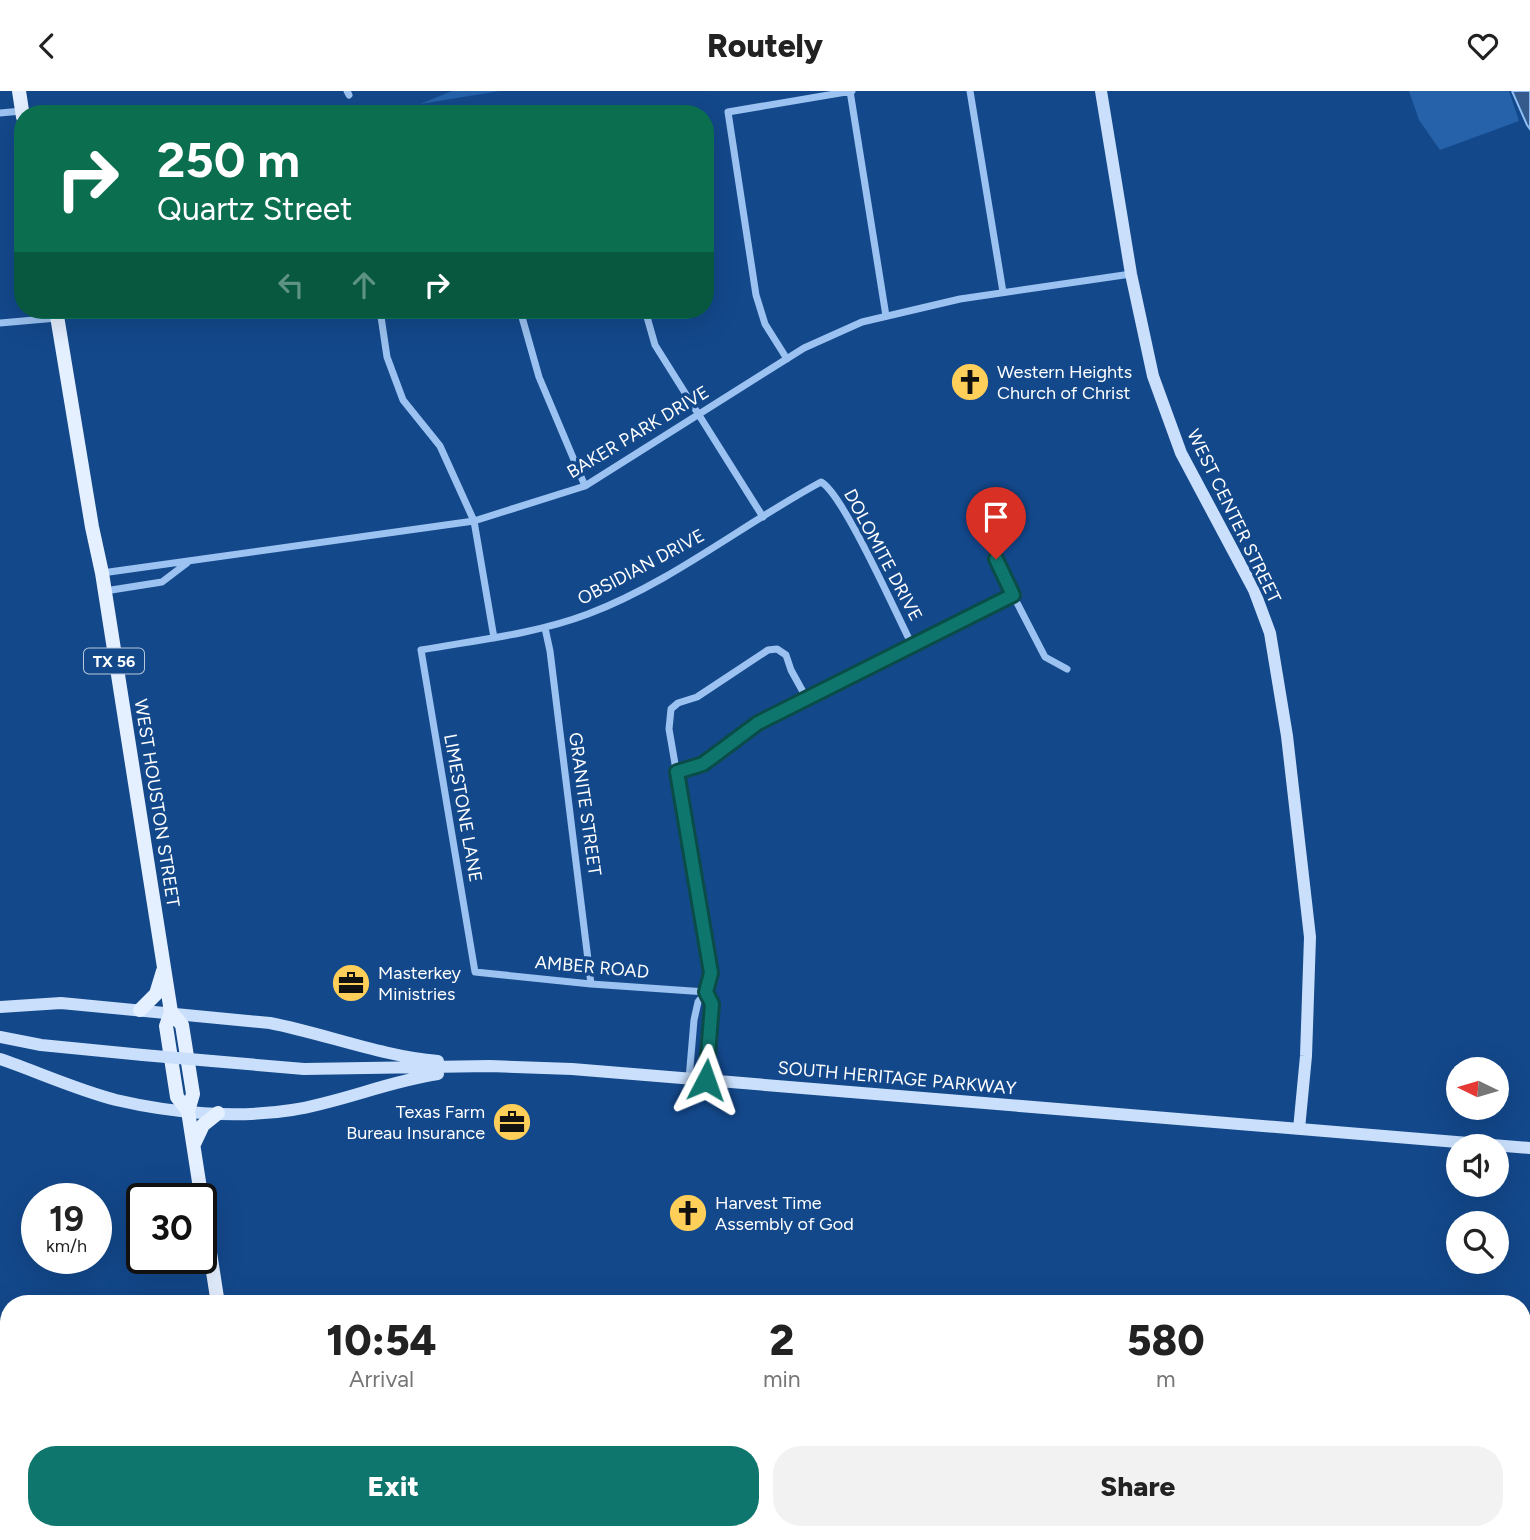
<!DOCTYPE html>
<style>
body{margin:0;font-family:Figtree,sans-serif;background:#f2f2f2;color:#222;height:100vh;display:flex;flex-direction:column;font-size:26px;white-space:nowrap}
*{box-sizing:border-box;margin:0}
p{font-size:23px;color:#767676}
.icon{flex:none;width:38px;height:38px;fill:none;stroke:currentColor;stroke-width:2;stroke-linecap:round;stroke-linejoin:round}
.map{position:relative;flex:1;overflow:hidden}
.sheet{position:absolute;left:0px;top:1204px;width:1531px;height:245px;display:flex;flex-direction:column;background:#fff;border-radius:28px 28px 0 0;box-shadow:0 7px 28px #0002}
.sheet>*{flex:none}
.banner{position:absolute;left:14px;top:14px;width:700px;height:214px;border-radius:28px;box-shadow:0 7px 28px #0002;background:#0b6e4f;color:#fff;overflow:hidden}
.needle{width:46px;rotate:275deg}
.fabs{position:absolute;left:1446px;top:966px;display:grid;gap:14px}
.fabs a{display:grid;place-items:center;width:63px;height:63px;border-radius:50%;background:#fff;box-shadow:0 7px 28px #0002;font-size:35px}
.speed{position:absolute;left:21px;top:1092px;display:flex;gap:14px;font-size:35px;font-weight:700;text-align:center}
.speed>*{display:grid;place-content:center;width:91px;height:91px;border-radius:50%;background:#fff;box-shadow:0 7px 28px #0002;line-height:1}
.speed small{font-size:18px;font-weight:400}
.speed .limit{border:4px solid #111;border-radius:10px;background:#fff;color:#111}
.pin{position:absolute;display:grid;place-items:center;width:60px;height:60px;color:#fff;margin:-72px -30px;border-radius:50% 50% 50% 0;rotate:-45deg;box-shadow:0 0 7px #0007}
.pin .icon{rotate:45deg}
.me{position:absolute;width:77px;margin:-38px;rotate:4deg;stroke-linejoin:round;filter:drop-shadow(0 0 5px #0008)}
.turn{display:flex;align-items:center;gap:24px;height:147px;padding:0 28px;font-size:32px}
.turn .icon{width:91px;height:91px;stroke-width:2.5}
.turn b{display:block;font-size:49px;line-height:60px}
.lanes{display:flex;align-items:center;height:66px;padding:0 28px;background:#0003;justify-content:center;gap:35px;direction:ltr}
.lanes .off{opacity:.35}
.eta{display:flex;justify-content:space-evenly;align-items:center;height:119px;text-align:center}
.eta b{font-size:42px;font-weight:800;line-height:49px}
.primary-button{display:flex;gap:14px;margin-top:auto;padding:14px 28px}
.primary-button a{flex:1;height:80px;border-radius:28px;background:#0f766e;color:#fff;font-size:28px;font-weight:800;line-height:80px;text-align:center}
.primary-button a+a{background:#f2f2f2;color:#222}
header{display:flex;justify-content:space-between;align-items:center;height:91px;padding:0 28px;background:#fff;font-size:32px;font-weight:800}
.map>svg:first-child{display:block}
.green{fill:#2562aa}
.water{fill:#345b8c;stroke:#8dbdf3;stroke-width:2}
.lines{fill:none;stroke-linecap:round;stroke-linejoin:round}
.street{stroke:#9bc2f0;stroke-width:7}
.secondary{stroke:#c9dffb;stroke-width:12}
.primary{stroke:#e4efff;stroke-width:14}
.secondary-bridge{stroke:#c9dffb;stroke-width:12}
.route-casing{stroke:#0a4d48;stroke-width:18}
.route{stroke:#0f766e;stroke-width:12}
.labels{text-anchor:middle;stroke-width:7;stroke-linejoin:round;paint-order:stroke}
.shield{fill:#13488b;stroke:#b8c8dc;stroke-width:2}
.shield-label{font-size:16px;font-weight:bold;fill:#fff}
.poi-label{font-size:18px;fill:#fff;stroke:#13488b;text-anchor:start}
.street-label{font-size:18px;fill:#fff;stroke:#13488b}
</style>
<header><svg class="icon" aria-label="back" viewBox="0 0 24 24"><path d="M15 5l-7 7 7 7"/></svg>Routely<svg class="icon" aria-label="heart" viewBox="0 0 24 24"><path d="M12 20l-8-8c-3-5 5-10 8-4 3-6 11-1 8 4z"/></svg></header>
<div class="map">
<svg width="1530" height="1449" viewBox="0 0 1530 1449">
<rect width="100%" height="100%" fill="#13488b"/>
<!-- green -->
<path class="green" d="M 452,0 L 500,0 L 420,13 Z
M 1409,0 L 1509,0 L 1519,30 L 1440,59 L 1419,29 Z"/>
<!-- water -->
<path class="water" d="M 1512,0 L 1530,0 L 1530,38 L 1527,34 Z"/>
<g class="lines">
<!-- street -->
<path class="street" d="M 347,0 L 349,4
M 850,0 L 886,225
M 970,0 L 1003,201
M 0,22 L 22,20
M 380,219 L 387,266 L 403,309 L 440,355 L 474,430 L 494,547
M 520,219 L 539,286 L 585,395
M 645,219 L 655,254 L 763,426
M 0,232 L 57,227
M 787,268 L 765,233 L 756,204 L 728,21 L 852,0
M 989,421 L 988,450 L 1013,504 L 1045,566 L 1067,578
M 102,482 L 474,430 L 585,395 L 804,257 L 862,231 L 960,208 L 1131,183
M 105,500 L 162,491 L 187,472
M 545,537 L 550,560 L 591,893
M 676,681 L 703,673 L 758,632 L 1013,504
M 706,901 L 591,893 L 475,881 L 421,559 C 477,549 535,543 588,523 C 672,491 743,433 821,391 C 843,402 898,527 913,556
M 706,901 L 712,913 L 706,989
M 689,988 L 694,929 L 698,911 L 706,901 L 711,882 L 669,638 L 671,618 L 678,612 L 697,606 L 768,559 L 777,558 L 786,564 L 791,579 L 807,608
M 0,1233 L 9,1234
M 460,1440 L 470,1449
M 257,1448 L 305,1440"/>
<!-- secondary -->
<path class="secondary" d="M 1101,0 L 1131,183 L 1153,285 L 1181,362 L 1254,499 L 1270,542 L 1287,645 L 1310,846 L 1306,965 L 1299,1038
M 0,916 L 61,912 L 270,932 C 326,943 381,965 438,970
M 0,946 L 41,954 L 143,964
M 0,968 C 38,981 77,999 116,1009 C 172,1022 236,1028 292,1019 C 342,1011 389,990 438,983
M 212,970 L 304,978 L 490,975 L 572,978 L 1530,1057"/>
<!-- primary -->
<path class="primary" d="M 19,0 L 23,26
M 56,219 L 92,436 L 102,482 L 171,921 L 182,934 L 193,1003 L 188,1020 L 218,1213
M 140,919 L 156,903 L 163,880
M 171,921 L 166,935 L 177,1006 L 188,1020
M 194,1053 L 203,1034 L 218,1022
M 256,1440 L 257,1449"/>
<!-- secondary-bridge -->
<path class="secondary-bridge" d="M 143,964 L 212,970"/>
</g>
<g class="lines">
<!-- route casing -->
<g class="route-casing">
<path id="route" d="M 706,989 L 712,913 L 706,901 L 711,882 L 677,681 L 703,673 L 758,632 L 1013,504 L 996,468"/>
</g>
<!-- route -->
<use href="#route" class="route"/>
</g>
<!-- icons -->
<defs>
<g id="church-disc" transform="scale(2.0125)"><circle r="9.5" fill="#ffcf5a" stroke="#13488b"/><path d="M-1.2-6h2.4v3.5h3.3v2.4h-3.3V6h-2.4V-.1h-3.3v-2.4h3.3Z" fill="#111"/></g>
<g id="office-disc" transform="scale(2.0125)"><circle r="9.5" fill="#ffcf5a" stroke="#13488b"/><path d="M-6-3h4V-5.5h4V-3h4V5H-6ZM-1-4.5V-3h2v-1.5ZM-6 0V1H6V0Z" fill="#111"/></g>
</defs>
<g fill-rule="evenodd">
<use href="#church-disc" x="970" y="291"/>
<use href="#office-disc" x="351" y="892"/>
<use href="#office-disc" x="512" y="1031"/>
<use href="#church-disc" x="688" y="1122"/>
</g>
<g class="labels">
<!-- shield labels -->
<rect class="shield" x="84" y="557.5" width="60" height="25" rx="5"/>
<g class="shield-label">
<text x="114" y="576">TX 56</text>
</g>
<!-- poi labels -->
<g class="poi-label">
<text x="997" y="287">Western Heights<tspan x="997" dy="21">Church of Christ</tspan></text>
<text x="378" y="888">Masterkey<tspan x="378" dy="21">Ministries</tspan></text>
<text x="485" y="1027" text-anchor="end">Texas Farm<tspan x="485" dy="21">Bureau Insurance</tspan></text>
<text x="715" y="1118">Harvest Time<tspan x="715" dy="21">Assembly of God</tspan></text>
</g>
<!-- street labels -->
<g class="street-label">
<text transform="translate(638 341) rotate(-31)" y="6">BAKER PARK DRIVE</text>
<text transform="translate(1234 425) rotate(64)" y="6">WEST CENTER STREET</text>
<text transform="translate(883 464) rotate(62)" y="6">DOLOMITE DRIVE</text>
<text transform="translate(641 476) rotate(-28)" y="6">OBSIDIAN DRIVE</text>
<text transform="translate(157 712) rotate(81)" y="6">WEST HOUSTON STREET</text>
<text transform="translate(585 713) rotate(82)" y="6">GRANITE STREET</text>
<text transform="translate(463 717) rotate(80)" y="6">LIMESTONE LANE</text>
<text transform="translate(592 876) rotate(5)" y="6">AMBER ROAD</text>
<text transform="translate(897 987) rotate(5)" y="6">SOUTH HERITAGE PARKWAY</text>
</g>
</g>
</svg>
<div class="fabs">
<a><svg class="needle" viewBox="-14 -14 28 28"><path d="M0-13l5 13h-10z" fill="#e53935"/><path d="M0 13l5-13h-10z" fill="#767676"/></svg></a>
<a><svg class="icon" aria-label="sound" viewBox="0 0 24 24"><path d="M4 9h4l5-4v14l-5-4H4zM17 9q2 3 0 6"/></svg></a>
<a><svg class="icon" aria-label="search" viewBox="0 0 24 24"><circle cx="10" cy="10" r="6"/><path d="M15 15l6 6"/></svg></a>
</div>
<div class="speed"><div>19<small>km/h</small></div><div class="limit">30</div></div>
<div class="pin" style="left:996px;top:468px;background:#d93025"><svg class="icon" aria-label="arrive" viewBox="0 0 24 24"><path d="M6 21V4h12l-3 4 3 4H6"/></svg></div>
<svg class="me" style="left:706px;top:989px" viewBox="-20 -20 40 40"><path d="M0-17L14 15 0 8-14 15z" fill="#0f766e" stroke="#fff" stroke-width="4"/></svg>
<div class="banner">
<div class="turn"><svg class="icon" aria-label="right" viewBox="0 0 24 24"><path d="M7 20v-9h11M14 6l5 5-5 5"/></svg><div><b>250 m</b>Quartz Street</div></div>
<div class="lanes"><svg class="icon off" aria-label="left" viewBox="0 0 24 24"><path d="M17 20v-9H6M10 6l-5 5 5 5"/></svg><svg class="icon off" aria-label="ahead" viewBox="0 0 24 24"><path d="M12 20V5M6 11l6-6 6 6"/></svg><svg class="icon" aria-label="right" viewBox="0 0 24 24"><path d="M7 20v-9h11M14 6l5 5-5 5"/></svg></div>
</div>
<section class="sheet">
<div class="eta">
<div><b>10:54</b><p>Arrival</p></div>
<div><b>2</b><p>min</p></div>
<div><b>580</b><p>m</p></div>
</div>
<div class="primary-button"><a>Exit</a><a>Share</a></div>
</section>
</div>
